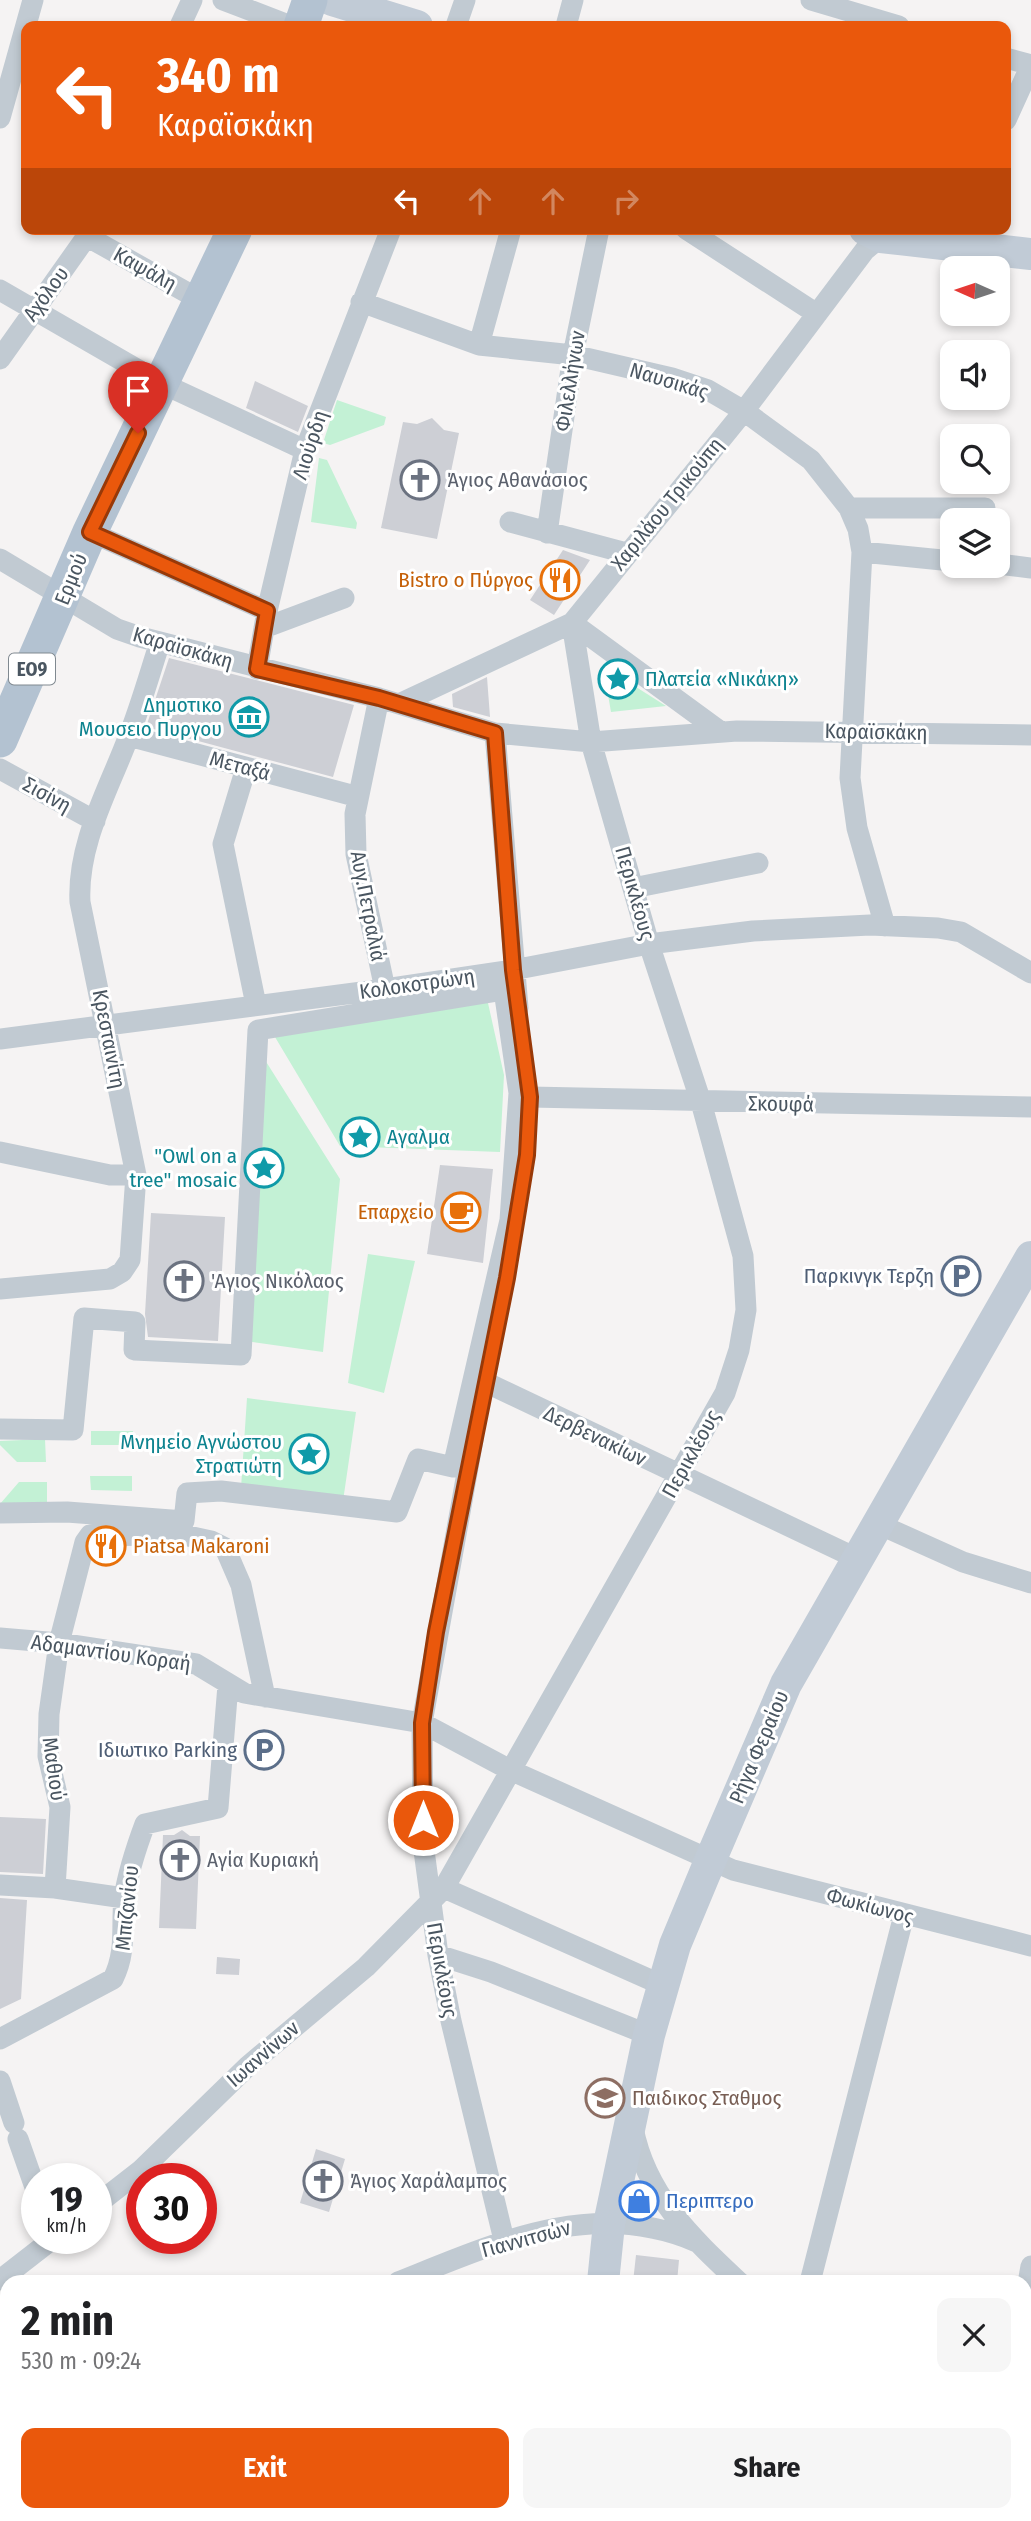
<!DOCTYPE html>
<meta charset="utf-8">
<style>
body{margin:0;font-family:"Fira Sans Condensed",sans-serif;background:#f6f6f6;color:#202124;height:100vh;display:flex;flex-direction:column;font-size:26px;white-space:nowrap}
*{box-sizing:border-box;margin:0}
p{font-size:23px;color:#757577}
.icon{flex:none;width:38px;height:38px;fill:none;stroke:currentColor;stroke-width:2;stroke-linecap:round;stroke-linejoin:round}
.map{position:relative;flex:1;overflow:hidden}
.side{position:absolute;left:0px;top:2275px;width:1032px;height:247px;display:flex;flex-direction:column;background:#fff;border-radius:21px 21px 0 0;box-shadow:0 4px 10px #0003}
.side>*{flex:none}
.top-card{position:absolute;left:21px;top:21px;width:990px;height:214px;border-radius:14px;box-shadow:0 4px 10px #0003;background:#ea580c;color:#fff;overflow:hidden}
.needle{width:46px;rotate:273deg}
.controls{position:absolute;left:940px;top:256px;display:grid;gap:14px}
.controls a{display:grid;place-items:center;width:70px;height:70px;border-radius:14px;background:#fff;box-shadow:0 4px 10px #0003;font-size:35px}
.speed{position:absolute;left:21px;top:2163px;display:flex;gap:14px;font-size:35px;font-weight:700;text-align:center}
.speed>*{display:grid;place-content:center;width:91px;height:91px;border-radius:50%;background:#fff;box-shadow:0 4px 10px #0003;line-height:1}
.speed small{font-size:18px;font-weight:400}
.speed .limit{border:10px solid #d22;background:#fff;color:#111}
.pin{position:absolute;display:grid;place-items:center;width:60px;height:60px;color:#fff;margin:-72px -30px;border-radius:50% 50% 50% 0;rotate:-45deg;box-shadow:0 0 7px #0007}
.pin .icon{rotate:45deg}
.me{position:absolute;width:77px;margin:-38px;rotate:0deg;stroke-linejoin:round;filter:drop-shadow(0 0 5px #0008)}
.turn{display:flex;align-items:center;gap:24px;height:147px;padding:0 21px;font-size:32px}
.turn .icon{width:91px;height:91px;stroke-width:2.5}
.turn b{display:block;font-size:49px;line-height:60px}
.lanes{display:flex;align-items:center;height:66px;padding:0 21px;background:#0003;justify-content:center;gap:35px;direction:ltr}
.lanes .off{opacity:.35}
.round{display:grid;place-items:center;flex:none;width:74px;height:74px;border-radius:14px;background:#f6f6f6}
.headline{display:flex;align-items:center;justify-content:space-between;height:119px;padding:0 21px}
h1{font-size:42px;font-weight:700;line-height:52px}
.action{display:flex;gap:14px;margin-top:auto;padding:14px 21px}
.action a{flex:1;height:80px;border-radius:14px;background:#ea580c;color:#fff;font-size:28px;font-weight:700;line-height:80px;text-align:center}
.action a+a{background:#f6f6f6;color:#202124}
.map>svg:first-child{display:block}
.green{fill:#c3f1d5}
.building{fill:#cdcfd5}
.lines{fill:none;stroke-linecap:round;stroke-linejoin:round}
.street{stroke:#c1cad2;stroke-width:21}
.secondary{stroke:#c1cbd6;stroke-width:32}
.primary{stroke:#b3c2d1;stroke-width:35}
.route-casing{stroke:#983908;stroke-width:18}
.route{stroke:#ea580c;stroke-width:12}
.labels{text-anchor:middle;stroke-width:6;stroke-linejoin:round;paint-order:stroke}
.shield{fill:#fff;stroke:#808990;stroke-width:2}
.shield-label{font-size:19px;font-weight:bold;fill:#4a5661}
.street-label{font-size:21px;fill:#4a5661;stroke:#fff}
.worship-label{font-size:21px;fill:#5b616d;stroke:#fff;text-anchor:start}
.food-label{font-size:21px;fill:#c56008;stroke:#fff;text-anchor:end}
.culture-label{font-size:21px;fill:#0d838f;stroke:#fff;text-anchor:end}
.service-label{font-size:21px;fill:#4e5e75;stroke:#fff;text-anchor:end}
.education-label{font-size:21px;fill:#785e54;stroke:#fff;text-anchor:start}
.shop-label{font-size:21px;fill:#366cbe;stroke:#fff;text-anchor:start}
</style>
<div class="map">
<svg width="1031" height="2521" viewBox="0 0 1031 2521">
<rect width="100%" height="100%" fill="#f5f3f3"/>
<!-- green -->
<path class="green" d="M 337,400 L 386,417 L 384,425 L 330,445 L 323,443 Z
M 319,458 L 327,460 L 357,523 L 356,529 L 311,522 Z
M 603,666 L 666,706 L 611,712 Z
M 486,994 L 504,1075 L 500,1152 L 340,1146 L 275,1037 Z
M 265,1060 L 340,1179 L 323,1352 L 239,1340 Z
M 368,1254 L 415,1261 L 384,1393 L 348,1383 Z
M 247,1398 L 356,1412 L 343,1501 L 241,1488 Z
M 91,1431 L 133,1431 L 132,1445 L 91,1445 Z
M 45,1439 L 46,1462 L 17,1462 L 0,1445 L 0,1441 Z
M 90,1476 L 132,1476 L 132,1491 L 91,1490 Z
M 19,1482 L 47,1482 L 47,1504 L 0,1504 Z
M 826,2515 L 946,2515 L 952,2521 L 820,2521 Z"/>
<!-- building -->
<path class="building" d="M 255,381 L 308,406 L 298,432 L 246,408 Z
M 432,418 L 444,430 L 459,433 L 437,539 L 381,528 L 403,422 L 417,424 Z
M 563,550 L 590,560 L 554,615 L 530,600 Z
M 169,658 L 354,705 L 333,777 L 146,727 Z
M 487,677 L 490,717 L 453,707 L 452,694 Z
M 440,1165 L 493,1169 L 483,1263 L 427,1254 Z
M 151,1213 L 225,1217 L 218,1341 L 148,1337 L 145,1314 Z
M 0,1817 L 46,1819 L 43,1874 L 0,1872 Z
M 182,1830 L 190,1836 L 200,1836 L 196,1929 L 159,1928 L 163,1835 L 174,1835 Z
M 0,1898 L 27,1900 L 21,1999 L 0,2009 Z
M 217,1957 L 240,1959 L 239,1975 L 216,1974 Z
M 316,2149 L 345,2159 L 329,2212 L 300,2203 Z
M 636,2255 L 679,2260 L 677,2282 L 633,2282 Z"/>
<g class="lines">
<!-- street -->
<path class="street" d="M 223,0 L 291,26
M 811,0 L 899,26
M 180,26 L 192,0
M 456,26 L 465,0
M 566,26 L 573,0
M 1006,58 L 1031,65 L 1006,120
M 0,118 L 33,0
M 686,229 L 817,314
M 88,237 L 202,301
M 0,290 L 161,383 L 305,450
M 361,302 L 479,345 L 573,355 L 672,378 L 708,390 L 744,411 L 811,460 L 849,508 L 858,529 L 862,552 L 850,778 L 857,828 L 885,926
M 479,345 L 511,229
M 0,359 L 92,229
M 849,508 L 985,508
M 510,522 L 626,553
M 90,532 L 267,611
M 547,533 L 573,355 L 599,229
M 862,552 L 952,561
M 0,559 L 117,629 L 140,637 L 379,698 L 495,733 L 591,742 L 737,731 L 1031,735
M 998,564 L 1031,568
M 572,623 L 721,732
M 264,628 L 344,598
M 257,669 L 267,611 L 305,450 L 391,229
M 379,698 L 355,814 L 356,854 L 385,989
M 399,704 L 572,623 L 744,411 L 865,250 L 881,237
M 495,733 L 518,1008
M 129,736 L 351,795
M 246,768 L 223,844 L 256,1005
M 0,769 L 95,821
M 633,888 L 758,863
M 0,1039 L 385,989 L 513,970 L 649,944 L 753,931 L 870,925 L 938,928 L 961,932 L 1031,973
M 530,1097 L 1031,1107
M 0,1152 L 110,1175 L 136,1175
M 0,1289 L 110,1279 L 122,1272 L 130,1260 L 136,1175 L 80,902 C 77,844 108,791 128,738 C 140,708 149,676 159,645
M 485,1382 L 858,1559
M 0,1429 L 73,1430 L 84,1318 L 135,1322 L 134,1350 L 241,1355 L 258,1030 L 504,990 L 519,1093 L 510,1220 L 453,1467 L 418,1459 L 397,1512 L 221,1491 L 187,1493 L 184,1521 L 67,1512 L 0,1513
M 473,1440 L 422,1723 L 423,1843 L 438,1955 L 451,2021 L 504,2240
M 876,1523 L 963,1562 L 1031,1583
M 0,1638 L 59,1643 L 196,1664 L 244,1693 L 422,1723 L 510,1770 L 733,1870 L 1031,1946
M 0,1885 L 55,1888
M 444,1888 L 662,1985
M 124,1898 L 55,1888 L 60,1807 L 48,1756 L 49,1714 L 59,1643 L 85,1542 L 90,1535 L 188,1536 L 211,1541 L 225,1548 L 241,1585 L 265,1697
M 438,1955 L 491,1972 L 649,2035
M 0,2039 L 113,1979 C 127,1951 121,1927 124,1898 C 128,1873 136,1848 145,1824 L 218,1808 L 228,1685
M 0,2081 L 14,2123
M 633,2128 C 646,2195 691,2237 739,2282
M 18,2139 L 37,2193
M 96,2205 L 141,2170 L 248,2066 L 366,1967 L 444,1888 L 725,1393 L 739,1350 L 746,1310 L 743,1256 L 701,1102 L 649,944 L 591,742 L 572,623
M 0,2280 L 54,2238
M 398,2282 C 496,2243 593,2197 697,2242
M 810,2282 L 904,1915
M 1026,2295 L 1031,2266
M 1026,2371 L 1031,2371
M 240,2515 L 240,2521
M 967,2515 L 973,2521
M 292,2521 L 293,2515"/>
<!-- secondary -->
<path class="secondary" d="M 332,0 L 417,26
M 865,229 L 881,237 L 1031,254
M 603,2282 L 609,2224 L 649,2035 L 675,1945 L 710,1861 L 786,1684 L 1031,1257
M 0,2456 L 7,2476
M 20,2515 L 22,2521
M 579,2521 L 579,2515"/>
<!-- primary -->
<path class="primary" d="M 301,26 L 310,0
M 0,740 L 90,532 L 235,229"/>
</g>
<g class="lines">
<!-- route casing -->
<g class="route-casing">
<path id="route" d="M 138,433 L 90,532 L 267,611 L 257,669 L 379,698 L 495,733 L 513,970 L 530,1097 L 527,1155 L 507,1278 L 436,1632 L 422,1723 L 423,1820"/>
</g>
<!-- route -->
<use href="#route" class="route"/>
</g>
<!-- icons -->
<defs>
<g id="church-ring" transform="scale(2.0125)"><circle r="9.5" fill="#fff" stroke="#6b7280" stroke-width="1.5"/><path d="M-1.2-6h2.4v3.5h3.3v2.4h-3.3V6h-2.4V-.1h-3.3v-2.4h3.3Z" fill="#6b7280"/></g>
<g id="restaurant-ring" transform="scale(2.0125)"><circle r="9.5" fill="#fff" stroke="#e8710a" stroke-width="1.5"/><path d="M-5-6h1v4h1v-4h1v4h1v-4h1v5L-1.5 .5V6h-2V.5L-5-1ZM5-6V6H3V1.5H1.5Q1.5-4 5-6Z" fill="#e8710a"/></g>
<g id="sight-ring" transform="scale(2.0125)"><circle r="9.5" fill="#fff" stroke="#0f9aa8" stroke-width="1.5"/><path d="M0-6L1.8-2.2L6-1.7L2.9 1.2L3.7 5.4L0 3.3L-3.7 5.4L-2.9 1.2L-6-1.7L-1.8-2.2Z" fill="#0f9aa8"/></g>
<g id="museum-ring" transform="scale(2.0125)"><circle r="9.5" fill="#fff" stroke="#0f9aa8" stroke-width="1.5"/><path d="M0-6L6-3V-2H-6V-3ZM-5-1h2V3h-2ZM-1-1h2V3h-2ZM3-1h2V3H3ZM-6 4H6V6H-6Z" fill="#0f9aa8"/></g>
<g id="cafe-ring" transform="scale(2.0125)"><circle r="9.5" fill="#fff" stroke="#e8710a" stroke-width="1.5"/><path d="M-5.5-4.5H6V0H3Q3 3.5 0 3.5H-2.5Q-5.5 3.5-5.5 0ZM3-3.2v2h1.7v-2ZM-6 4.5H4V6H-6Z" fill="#e8710a"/></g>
<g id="parking-ring" transform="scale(2.0125)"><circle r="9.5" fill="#fff" stroke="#5c6f8a" stroke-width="1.5"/><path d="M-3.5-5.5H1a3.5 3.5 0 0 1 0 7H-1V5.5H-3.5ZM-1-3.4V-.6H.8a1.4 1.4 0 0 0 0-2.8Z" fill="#5c6f8a"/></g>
<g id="school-ring" transform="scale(2.0125)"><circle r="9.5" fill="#fff" stroke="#8d6e63" stroke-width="1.5"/><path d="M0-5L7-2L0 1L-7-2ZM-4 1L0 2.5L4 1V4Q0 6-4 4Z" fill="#8d6e63"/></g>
<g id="shop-ring" transform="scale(2.0125)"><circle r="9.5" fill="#fff" stroke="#3f7fe0" stroke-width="1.5"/><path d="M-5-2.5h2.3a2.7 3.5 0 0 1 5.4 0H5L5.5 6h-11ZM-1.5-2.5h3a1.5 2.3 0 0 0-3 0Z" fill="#3f7fe0"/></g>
</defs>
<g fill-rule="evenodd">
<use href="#church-ring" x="420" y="480"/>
<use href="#restaurant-ring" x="560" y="580"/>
<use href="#sight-ring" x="618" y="679"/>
<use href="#museum-ring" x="249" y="717"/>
<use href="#sight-ring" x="360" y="1137"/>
<use href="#sight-ring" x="264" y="1168"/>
<use href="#cafe-ring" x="461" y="1212"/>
<use href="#parking-ring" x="961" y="1276"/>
<use href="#church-ring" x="184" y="1281"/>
<use href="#sight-ring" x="309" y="1454"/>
<use href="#restaurant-ring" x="106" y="1546"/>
<use href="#parking-ring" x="264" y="1750"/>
<use href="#church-ring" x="180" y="1860"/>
<use href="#school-ring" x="605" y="2098"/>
<use href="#church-ring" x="323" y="2181"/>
<use href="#shop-ring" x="639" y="2201"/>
</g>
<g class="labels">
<!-- shield labels -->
<rect class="shield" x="9" y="653.5" width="46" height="31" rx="5"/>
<g class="shield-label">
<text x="32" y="676">ΕΟ9</text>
</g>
<!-- street labels -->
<g class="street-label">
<text transform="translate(145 269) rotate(29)" y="7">Καψάλη</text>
<text transform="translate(46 294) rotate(-54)" y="7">Αχόλου</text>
<text transform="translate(570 381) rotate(-81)" y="7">Φιλελλήνων</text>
<text transform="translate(669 381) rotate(17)" y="7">Ναυσικάς</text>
<text transform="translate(310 445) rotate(-72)" y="7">Λιούρδη</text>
<text transform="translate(667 504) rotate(-51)" y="7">Χαριλάου Τρικούπη</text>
<text transform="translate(71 579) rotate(-68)" y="7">Ερμού</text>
<text transform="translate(183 648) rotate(16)" y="7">Καραϊσκάκη</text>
<text transform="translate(876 732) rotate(1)" y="7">Καραϊσκάκη</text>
<text transform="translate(240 766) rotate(15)" y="7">Μεταξά</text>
<text transform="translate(47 795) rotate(29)" y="7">Σισίνη</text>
<text transform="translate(635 893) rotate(74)" y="7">Περικλέους</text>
<text transform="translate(368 906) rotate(79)" y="7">Αυγ.Πετραλιά</text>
<text transform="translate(417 984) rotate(-8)" y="7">Κολοκοτρώνη</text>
<text transform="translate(109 1039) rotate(79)" y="7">Κρεσταινίτη</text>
<text transform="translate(781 1104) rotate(1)" y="7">Σκουφά</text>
<text transform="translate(595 1436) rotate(26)" y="7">Δερβενακίων</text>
<text transform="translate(691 1454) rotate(-61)" y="7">Περικλέους</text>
<text transform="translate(111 1653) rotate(8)" y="7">Αδαμαντίου Κοραή</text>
<text transform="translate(759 1747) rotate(-67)" y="7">Ρήγα Φεραίου</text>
<text transform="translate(54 1769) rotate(82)" y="7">Μαθιού</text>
<text transform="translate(870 1906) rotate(15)" y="7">Φωκίωνος</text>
<text transform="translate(127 1908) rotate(-84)" y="7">Μπιζανίου</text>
<text transform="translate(442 1970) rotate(80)" y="7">Περικλέους</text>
<text transform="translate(263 2054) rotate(-41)" y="7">Ιωαννίνων</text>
<text transform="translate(526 2239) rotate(-15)" y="7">Γιαννιτσών</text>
</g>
<!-- worship labels -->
<g class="worship-label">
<text x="447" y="487">Άγιος Αθανάσιος</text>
<text x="211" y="1288">'Αγιος Νικόλαος</text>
<text x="207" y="1867">Αγία Κυριακή</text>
<text x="350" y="2188">Άγιος Χαράλαμπος</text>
</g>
<!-- food labels -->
<g class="food-label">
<text x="533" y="587">Bistro ο Πύργος</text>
<text x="434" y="1219">Επαρχείο</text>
<text x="133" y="1553" text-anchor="start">Piatsa Makaroni</text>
</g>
<!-- culture labels -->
<g class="culture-label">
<text x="645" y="686" text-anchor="start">Πλατεία «Νικάκη»</text>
<text x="222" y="712">Δημοτικο<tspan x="222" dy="24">Μουσειο Πυργου</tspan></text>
<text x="387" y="1144" text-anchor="start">Αγαλμα</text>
<text x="237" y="1163">"Owl on a<tspan x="237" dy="24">tree" mosaic</tspan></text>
<text x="282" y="1449">Μνημείο Αγνώστου<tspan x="282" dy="24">Στρατιώτη</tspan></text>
</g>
<!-- service labels -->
<g class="service-label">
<text x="934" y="1283">Παρκινγκ Τερζη</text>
<text x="237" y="1757">Ιδιωτικο Parking</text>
</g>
<!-- education labels -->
<g class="education-label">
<text x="632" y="2105">Παιδικος Σταθμος</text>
</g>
<!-- shop labels -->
<g class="shop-label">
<text x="666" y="2208">Περιπτερο</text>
</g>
</g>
</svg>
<div class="controls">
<a><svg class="needle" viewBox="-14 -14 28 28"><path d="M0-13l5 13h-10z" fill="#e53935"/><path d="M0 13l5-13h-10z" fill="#757577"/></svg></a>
<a><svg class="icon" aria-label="sound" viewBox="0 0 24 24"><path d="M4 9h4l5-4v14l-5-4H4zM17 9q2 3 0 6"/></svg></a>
<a><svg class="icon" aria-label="search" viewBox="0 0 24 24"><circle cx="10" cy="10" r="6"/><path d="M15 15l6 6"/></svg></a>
<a><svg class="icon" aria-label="layers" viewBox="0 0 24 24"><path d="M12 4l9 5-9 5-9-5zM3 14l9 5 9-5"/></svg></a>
</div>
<div class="speed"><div>19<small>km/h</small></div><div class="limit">30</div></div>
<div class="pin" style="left:138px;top:433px;background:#d93025"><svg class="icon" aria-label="arrive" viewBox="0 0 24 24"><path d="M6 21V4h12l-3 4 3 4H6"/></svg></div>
<svg class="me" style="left:423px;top:1820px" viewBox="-20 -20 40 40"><circle r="17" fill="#ea580c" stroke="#fff" stroke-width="3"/><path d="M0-11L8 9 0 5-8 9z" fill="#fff"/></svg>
<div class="top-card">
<div class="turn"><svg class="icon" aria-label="left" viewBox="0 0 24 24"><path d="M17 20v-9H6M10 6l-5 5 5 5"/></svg><div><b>340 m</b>Καραϊσκάκη</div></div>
<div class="lanes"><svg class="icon" aria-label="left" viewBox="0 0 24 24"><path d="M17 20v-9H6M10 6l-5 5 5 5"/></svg><svg class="icon off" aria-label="ahead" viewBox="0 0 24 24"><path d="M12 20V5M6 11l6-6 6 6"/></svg><svg class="icon off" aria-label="ahead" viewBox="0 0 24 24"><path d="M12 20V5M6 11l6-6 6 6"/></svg><svg class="icon off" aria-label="right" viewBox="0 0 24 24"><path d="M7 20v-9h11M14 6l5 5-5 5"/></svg></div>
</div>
<section class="side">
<div class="headline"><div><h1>2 min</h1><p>530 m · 09:24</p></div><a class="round"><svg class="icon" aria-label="close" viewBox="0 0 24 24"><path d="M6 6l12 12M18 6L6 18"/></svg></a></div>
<div class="action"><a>Exit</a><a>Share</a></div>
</section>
</div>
